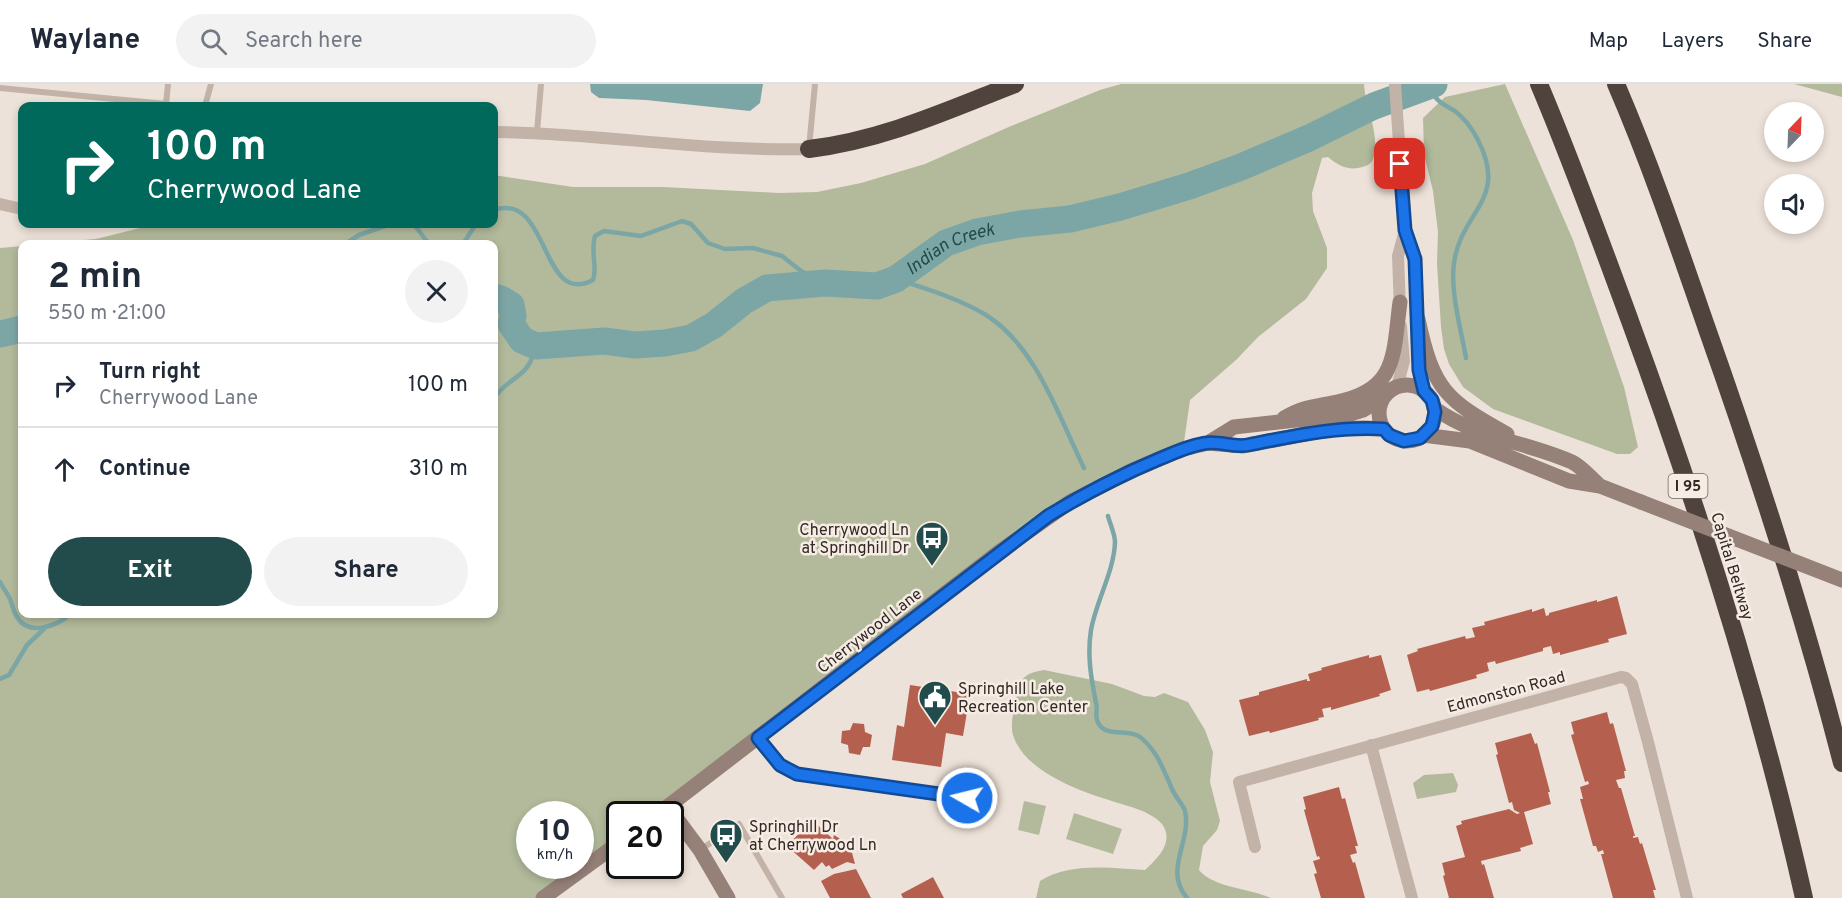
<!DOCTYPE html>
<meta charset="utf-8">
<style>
body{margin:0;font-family:Overpass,sans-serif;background:#f2f2f3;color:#1f2937;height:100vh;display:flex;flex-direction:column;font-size:22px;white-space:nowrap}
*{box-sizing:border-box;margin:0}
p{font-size:20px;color:#747a83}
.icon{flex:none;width:33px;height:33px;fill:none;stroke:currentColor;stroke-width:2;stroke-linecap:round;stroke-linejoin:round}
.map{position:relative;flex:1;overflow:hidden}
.sheet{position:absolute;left:18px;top:156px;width:480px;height:378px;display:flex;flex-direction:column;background:#fff;border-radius:12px;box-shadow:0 3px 9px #0003}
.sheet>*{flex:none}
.top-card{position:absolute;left:18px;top:18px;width:480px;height:126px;border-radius:12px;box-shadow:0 3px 9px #0003;background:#00695c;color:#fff;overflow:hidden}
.needle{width:39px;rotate:23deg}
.tools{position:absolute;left:1764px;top:18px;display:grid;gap:12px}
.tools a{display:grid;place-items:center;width:60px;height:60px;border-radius:50%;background:#fff;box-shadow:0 3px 9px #0003;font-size:30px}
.speed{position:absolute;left:516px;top:717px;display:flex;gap:12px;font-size:30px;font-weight:700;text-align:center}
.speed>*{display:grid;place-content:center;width:78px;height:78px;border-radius:50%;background:#fff;box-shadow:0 3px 9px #0003;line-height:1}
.speed small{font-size:15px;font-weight:400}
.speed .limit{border:3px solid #111;border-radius:9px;background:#fff;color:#111}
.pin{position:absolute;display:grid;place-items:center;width:51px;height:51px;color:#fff;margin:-26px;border-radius:12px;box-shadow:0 3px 9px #0006}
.me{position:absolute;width:66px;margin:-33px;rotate:278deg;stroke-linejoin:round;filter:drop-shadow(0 0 4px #0008)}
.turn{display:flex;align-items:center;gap:21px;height:126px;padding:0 30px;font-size:27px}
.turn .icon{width:78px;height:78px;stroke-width:2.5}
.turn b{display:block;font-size:42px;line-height:51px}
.round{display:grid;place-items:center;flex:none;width:63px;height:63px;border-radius:32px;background:#f2f2f3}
.headline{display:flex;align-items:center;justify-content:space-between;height:102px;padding:0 30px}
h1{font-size:36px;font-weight:700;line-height:45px}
.cta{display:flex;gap:12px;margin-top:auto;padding:12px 30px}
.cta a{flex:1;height:69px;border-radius:36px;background:#224c4c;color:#fff;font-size:24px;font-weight:700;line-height:69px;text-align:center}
.cta a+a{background:#f2f2f3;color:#1f2937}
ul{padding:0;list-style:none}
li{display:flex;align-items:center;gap:18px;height:84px;padding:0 30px;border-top:2px solid #e0e1e3}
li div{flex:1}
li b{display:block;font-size:22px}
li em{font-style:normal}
header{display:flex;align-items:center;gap:36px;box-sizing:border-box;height:84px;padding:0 30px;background:#fff;border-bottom:2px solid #e0e1e3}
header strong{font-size:28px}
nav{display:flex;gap:33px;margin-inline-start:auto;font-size:21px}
.search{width:420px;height:54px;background:#f2f2f3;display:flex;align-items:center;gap:15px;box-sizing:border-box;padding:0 21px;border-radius:33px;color:#747a83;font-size:22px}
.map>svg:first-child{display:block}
.green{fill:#b2ba9b;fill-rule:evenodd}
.water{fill:#7ca6a5}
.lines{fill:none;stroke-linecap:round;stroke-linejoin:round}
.stream{stroke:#7ca6a5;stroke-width:4.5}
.river{stroke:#7ca6a5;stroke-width:27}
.building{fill:#b5604f}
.lane{stroke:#c3b2a7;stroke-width:6}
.street{stroke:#c3b2a7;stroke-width:12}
.secondary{stroke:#968179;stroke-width:15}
.highway{stroke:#50433e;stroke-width:18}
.secondary-bridge{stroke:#968179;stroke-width:15}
.route-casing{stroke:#114b97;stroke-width:15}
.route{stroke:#1a73e8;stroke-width:10}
.labels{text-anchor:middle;stroke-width:5;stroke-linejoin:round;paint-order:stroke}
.shield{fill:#f6ece4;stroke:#6c645f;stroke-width:1.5}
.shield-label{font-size:15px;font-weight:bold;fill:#312926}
.poi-label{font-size:16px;fill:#312926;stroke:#f6ece4;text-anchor:start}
.street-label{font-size:16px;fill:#312926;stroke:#f6ece4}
.water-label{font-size:18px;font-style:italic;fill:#224c4c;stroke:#f6ece4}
</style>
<header>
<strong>Waylane</strong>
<div class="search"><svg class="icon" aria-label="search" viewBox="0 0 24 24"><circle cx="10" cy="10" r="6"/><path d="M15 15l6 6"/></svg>Search here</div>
<nav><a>Map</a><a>Layers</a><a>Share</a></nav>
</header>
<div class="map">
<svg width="1842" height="814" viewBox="0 0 1842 814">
<rect width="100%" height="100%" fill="#ede2d9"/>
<!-- green -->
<path class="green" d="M 1121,0 L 1364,0 C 1365,23 1381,51 1373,75 C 1371,81 1364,83 1358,84 C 1346,86 1336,80 1328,73 L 1322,74 L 1312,109 L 1313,127 L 1327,164 L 1327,184 L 1306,215 L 1258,253 L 1236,276 L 1190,316 L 1183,365 L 1095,405 L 658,730 L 620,730 L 619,758 L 543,814 L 0,814 L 0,164 L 22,162 L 22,530 L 494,530 L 494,160 L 34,160 L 96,155 L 156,140 L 494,140 L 494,91 L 573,103 L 663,103 L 779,109 L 817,108 L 861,99 L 925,80 L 1011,42 L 1100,6 ZM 530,730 L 580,730 L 580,782 L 530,782 Z
M 1505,0 L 1573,156 L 1624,303 L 1638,363 L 1630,370 L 1617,370 L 1493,325 L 1463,303 L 1449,280 L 1444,265 L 1441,243 L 1437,180 L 1438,148 L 1433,107 L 1424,70 L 1423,34 L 1445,13 Z
M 1794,0 L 1842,0 L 1842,13 Z
M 1044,586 L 1112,600 L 1144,612 L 1155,613 L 1164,609 L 1188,618 L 1205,646 L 1213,668 L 1210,698 L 1220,737 L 1217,746 L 1203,762 L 1199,786 C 1214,804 1249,804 1271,814 L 1036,814 L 1040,797 C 1070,778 1111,784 1145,786 C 1157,775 1175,758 1162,740 C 1151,727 1127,722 1112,717 C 1079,707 1024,687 1013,651 C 1010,640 1014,625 1016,615 C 1021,594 1022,590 1044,586 Z
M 1453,689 L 1458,701 L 1456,708 L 1417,715 L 1413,699 L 1424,691 Z
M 1024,717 L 1046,722 L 1039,751 L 1018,746 Z
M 1074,729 L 1122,745 L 1113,770 L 1066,755 Z"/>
<!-- water -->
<path class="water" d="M 590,0 L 763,0 L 760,19 L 750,27 L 646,16 L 599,14 L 591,8 Z"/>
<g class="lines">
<!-- stream -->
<path class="stream" d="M 1429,2 C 1432,7 1435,14 1439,17 C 1444,21 1450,24 1455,27 C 1464,34 1473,46 1478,56 C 1509,117 1461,126 1454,179 C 1450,208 1461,245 1466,274
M 494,126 C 550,107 540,224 593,196 C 598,183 590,168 595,152 L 604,147 L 641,152 L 682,137 L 691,140 L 708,159 L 725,165 L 753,164 L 782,172 L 801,187 L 825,199
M 410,140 L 416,143 L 429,160
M 345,160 L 359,151 L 391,140
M 463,160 L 476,140
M 896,195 C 926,205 958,214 986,231 C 1036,262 1059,333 1084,384
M 494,314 C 511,290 528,296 536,262
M 1108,432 C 1110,440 1115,450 1115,458 C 1114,488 1096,517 1091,546 C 1087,571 1091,594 1096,619 C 1098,625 1095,631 1097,636 C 1103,655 1128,644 1140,653 C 1158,667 1164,688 1173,707 C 1176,714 1183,720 1185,727 C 1192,757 1163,786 1187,814
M 0,498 C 3,504 7,509 10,515 C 12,520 13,527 17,533 C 29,553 57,542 70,530
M 0,595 L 9,591 L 27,561 L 45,544"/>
<!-- river -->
<g class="river">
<path id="s1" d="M 494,213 L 501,215 L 511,221 L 513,232 L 511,240 L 522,256 L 536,262 L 604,257 L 635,261 L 665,259 L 691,254 L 714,241 L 744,217 L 767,204 L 825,199 L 877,202 L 896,195 L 946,159 L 977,148 L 1020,140 L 1070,135 L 1120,123 L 1189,102 L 1241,83 L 1309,54 L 1374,22 L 1434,0"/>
<path d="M 0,250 L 22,245"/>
</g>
</g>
<!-- building -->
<path class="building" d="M 1617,512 L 1627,550 L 1608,555 L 1609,558 L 1560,571 L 1560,568 L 1553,570 L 1551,562 L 1543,564 L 1543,567 L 1496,580 L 1495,577 L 1487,579 L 1489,587 L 1476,591 L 1477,594 L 1430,607 L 1429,605 L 1417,608 L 1407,571 L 1418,567 L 1417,565 L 1465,552 L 1466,555 L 1475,553 L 1472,544 L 1485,541 L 1484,538 L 1532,525 L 1532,528 L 1544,524 L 1546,532 L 1549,531 L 1549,529 L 1597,516 L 1597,518 Z
M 1369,571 L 1369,574 L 1381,571 L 1391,606 L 1379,610 L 1380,612 L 1331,626 L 1331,623 L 1322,625 L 1324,633 L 1318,634 L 1319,636 L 1270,649 L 1269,647 L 1249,652 L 1239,616 L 1259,611 L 1259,608 L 1307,595 L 1307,597 L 1310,597 L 1308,590 L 1322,586 L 1321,584 Z
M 910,601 L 970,610 L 963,652 L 946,649 L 941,683 L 892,676 L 897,641 L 904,643 Z
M 1607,628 L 1610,640 L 1613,639 L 1626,687 L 1624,687 L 1625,694 L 1616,696 L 1619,704 L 1621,704 L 1635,752 L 1633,752 L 1633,754 L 1638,753 L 1640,760 L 1642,759 L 1656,806 L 1653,806 L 1655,814 L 1613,814 L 1601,770 L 1604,770 L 1603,766 L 1598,768 L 1596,762 L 1593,762 L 1580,715 L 1583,715 L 1580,703 L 1589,700 L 1588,697 L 1585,698 L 1571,651 L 1574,650 L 1571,638 Z
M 853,639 L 864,640 L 865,648 L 872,651 L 870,663 L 863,663 L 860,671 L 849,669 L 848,661 L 841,659 L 842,647 L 850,646 Z
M 1531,649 L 1535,660 L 1537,659 L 1550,708 L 1548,708 L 1551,720 L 1524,728 L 1533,760 L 1520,764 L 1521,767 L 1481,777 L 1482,781 L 1484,780 L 1494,814 L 1449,814 L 1443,792 L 1445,791 L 1442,779 L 1465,773 L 1456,742 L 1462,740 L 1461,737 L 1509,725 L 1517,730 L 1520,729 L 1514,726 L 1512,718 L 1509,719 L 1496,671 L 1498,670 L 1495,659 Z
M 1339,703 L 1342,715 L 1345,714 L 1358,762 L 1355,762 L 1357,769 L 1350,771 L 1353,779 L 1355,778 L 1365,814 L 1321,814 L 1314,790 L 1317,789 L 1313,777 L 1320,775 L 1319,772 L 1317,773 L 1304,726 L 1306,725 L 1303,713 Z
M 812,736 L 833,755 L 834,751 L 850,761 L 855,780 L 847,778 L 832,785 L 829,781 L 826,783 L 822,778 L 814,786 L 787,762 Z
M 631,783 L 635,789 L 628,794 L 624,788 Z
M 856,785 L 871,814 L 830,814 L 821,797 L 834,790 Z
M 933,793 L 944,814 L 903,814 L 901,810 Z"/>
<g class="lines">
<!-- lane -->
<path class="lane" d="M 0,4 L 166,20 L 170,22
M 166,20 L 168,0
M 205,22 L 211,0
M 537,48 L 541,0
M 809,64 L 815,0
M 758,654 L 780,681 L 797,690 L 967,714
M 700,766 L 739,740 L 782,814"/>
<!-- street -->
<path class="street" d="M 1395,0 L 1405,146 L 1415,175 L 1419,286 L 1424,307
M 494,48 C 599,49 703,68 809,65
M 0,120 L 22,125
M 1400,225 L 1398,172 L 1405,146
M 1397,303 L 1404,277 L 1401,242
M 1371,661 L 1412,814
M 1255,763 L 1239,698 L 1621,593 L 1626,594 L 1632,600 L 1648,658 L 1687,814"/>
<!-- secondary -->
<path class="secondary" d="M 1418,235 C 1433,306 1446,316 1507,350
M1379 329a28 28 0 1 1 56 0a28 28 0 1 1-56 0Z
M 1434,324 C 1477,355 1525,357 1572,378 C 1582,383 1592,395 1600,402
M 1284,334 C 1305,322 1314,323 1337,318 C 1398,306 1393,270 1400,218
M 1423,351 L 1470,357 L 1569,397 L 1600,402 L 1641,418
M 1208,359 L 1243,362 L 1331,345 L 1364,344 L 1384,345
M 668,723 L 700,766 L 728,814
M 658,730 L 999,468 L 1070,418 L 1133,386 L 1183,365 L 1208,359 L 1234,343 L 1350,330 L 1363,326 L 1383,314
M 543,814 L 620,758"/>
<!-- highway -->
<path class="highway" d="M 1539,0 C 1572,78 1601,158 1630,237 C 1699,425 1760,618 1804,814
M 1616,0 C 1650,79 1678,161 1706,242 C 1757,386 1804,531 1842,679
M 809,65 C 883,56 946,27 1015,0"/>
<!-- secondary-bridge -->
<path class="secondary-bridge" d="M 1641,418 L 1842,496"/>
</g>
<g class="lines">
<!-- route casing -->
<g class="route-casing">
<path id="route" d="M 967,714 L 797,690 L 780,681 L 758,654 L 1048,432 C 1084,410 1121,391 1159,375 C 1174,369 1190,361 1207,359 C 1220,357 1234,364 1248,361 C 1293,352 1338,342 1384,345 L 1389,351 L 1404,357 L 1420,354 L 1432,342 L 1435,328 L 1432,316 L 1424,307 L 1419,286 L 1415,175 L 1405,146 L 1400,80"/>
</g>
<!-- route -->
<use href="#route" class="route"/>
</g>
<!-- icons -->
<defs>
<g id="bus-pin" transform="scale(1.725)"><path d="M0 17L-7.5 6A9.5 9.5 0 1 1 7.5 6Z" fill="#224c4c" stroke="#f6ece4"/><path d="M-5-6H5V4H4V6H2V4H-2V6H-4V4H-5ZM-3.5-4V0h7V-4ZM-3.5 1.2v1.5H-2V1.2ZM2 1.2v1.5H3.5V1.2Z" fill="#fff"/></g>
<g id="civic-pin" transform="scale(1.725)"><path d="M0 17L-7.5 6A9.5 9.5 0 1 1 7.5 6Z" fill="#224c4c" stroke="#f6ece4"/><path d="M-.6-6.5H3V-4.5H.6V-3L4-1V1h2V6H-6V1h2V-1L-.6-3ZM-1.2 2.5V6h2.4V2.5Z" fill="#fff"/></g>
</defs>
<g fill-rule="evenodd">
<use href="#bus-pin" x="932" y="454"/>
<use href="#civic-pin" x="935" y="613"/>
<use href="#bus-pin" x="726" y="751"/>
</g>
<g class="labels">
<!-- shield labels -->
<rect class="shield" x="1668.5" y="390" width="39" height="24" rx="4.5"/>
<g class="shield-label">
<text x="1688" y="407">I 95</text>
</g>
<!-- poi labels -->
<g class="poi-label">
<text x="909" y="451" text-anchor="end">Cherrywood Ln<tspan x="909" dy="18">at Springhill Dr</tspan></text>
<text x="958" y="610">Springhill Lake<tspan x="958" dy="18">Recreation Center</tspan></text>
<text x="749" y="748">Springhill Dr<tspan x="749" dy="18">at Cherrywood Ln</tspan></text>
</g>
<!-- street labels -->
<g class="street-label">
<text transform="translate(1733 482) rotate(73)" y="6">Capital Beltway</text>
<text transform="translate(869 546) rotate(-38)" y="6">Cherrywood Lane</text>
<text transform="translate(1506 607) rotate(-15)" y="6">Edmonston Road</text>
</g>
<!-- water labels -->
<g class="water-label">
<text dy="6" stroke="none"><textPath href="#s1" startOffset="514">Indian Creek</textPath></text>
</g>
</g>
</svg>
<div class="tools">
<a><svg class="needle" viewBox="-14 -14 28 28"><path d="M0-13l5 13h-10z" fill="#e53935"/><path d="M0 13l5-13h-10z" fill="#747a83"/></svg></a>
<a><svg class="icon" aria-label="sound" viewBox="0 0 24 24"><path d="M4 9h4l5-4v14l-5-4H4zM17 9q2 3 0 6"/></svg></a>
</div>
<div class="speed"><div>10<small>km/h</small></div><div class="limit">20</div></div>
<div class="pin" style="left:1400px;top:80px;background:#d93025"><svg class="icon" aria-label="arrive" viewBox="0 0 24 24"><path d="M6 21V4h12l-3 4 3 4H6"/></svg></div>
<svg class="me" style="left:967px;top:714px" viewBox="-20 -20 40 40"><circle r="17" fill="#1a73e8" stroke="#fff" stroke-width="3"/><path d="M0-11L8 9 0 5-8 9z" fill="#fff"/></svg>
<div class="top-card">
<div class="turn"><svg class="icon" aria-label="right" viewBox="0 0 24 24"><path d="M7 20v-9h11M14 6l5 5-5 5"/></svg><div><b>100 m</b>Cherrywood Lane</div></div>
</div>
<section class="sheet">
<div class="headline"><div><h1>2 min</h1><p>550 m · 21:00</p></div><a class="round"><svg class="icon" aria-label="close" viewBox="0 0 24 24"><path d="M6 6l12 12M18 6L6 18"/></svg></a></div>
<ul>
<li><svg class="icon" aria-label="right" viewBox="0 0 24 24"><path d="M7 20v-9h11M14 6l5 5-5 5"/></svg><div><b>Turn right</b><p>Cherrywood Lane</p></div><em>100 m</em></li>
<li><svg class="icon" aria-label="ahead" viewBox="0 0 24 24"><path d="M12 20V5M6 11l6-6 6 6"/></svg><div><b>Continue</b></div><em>310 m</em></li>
</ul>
<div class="cta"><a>Exit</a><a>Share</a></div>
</section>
</div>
